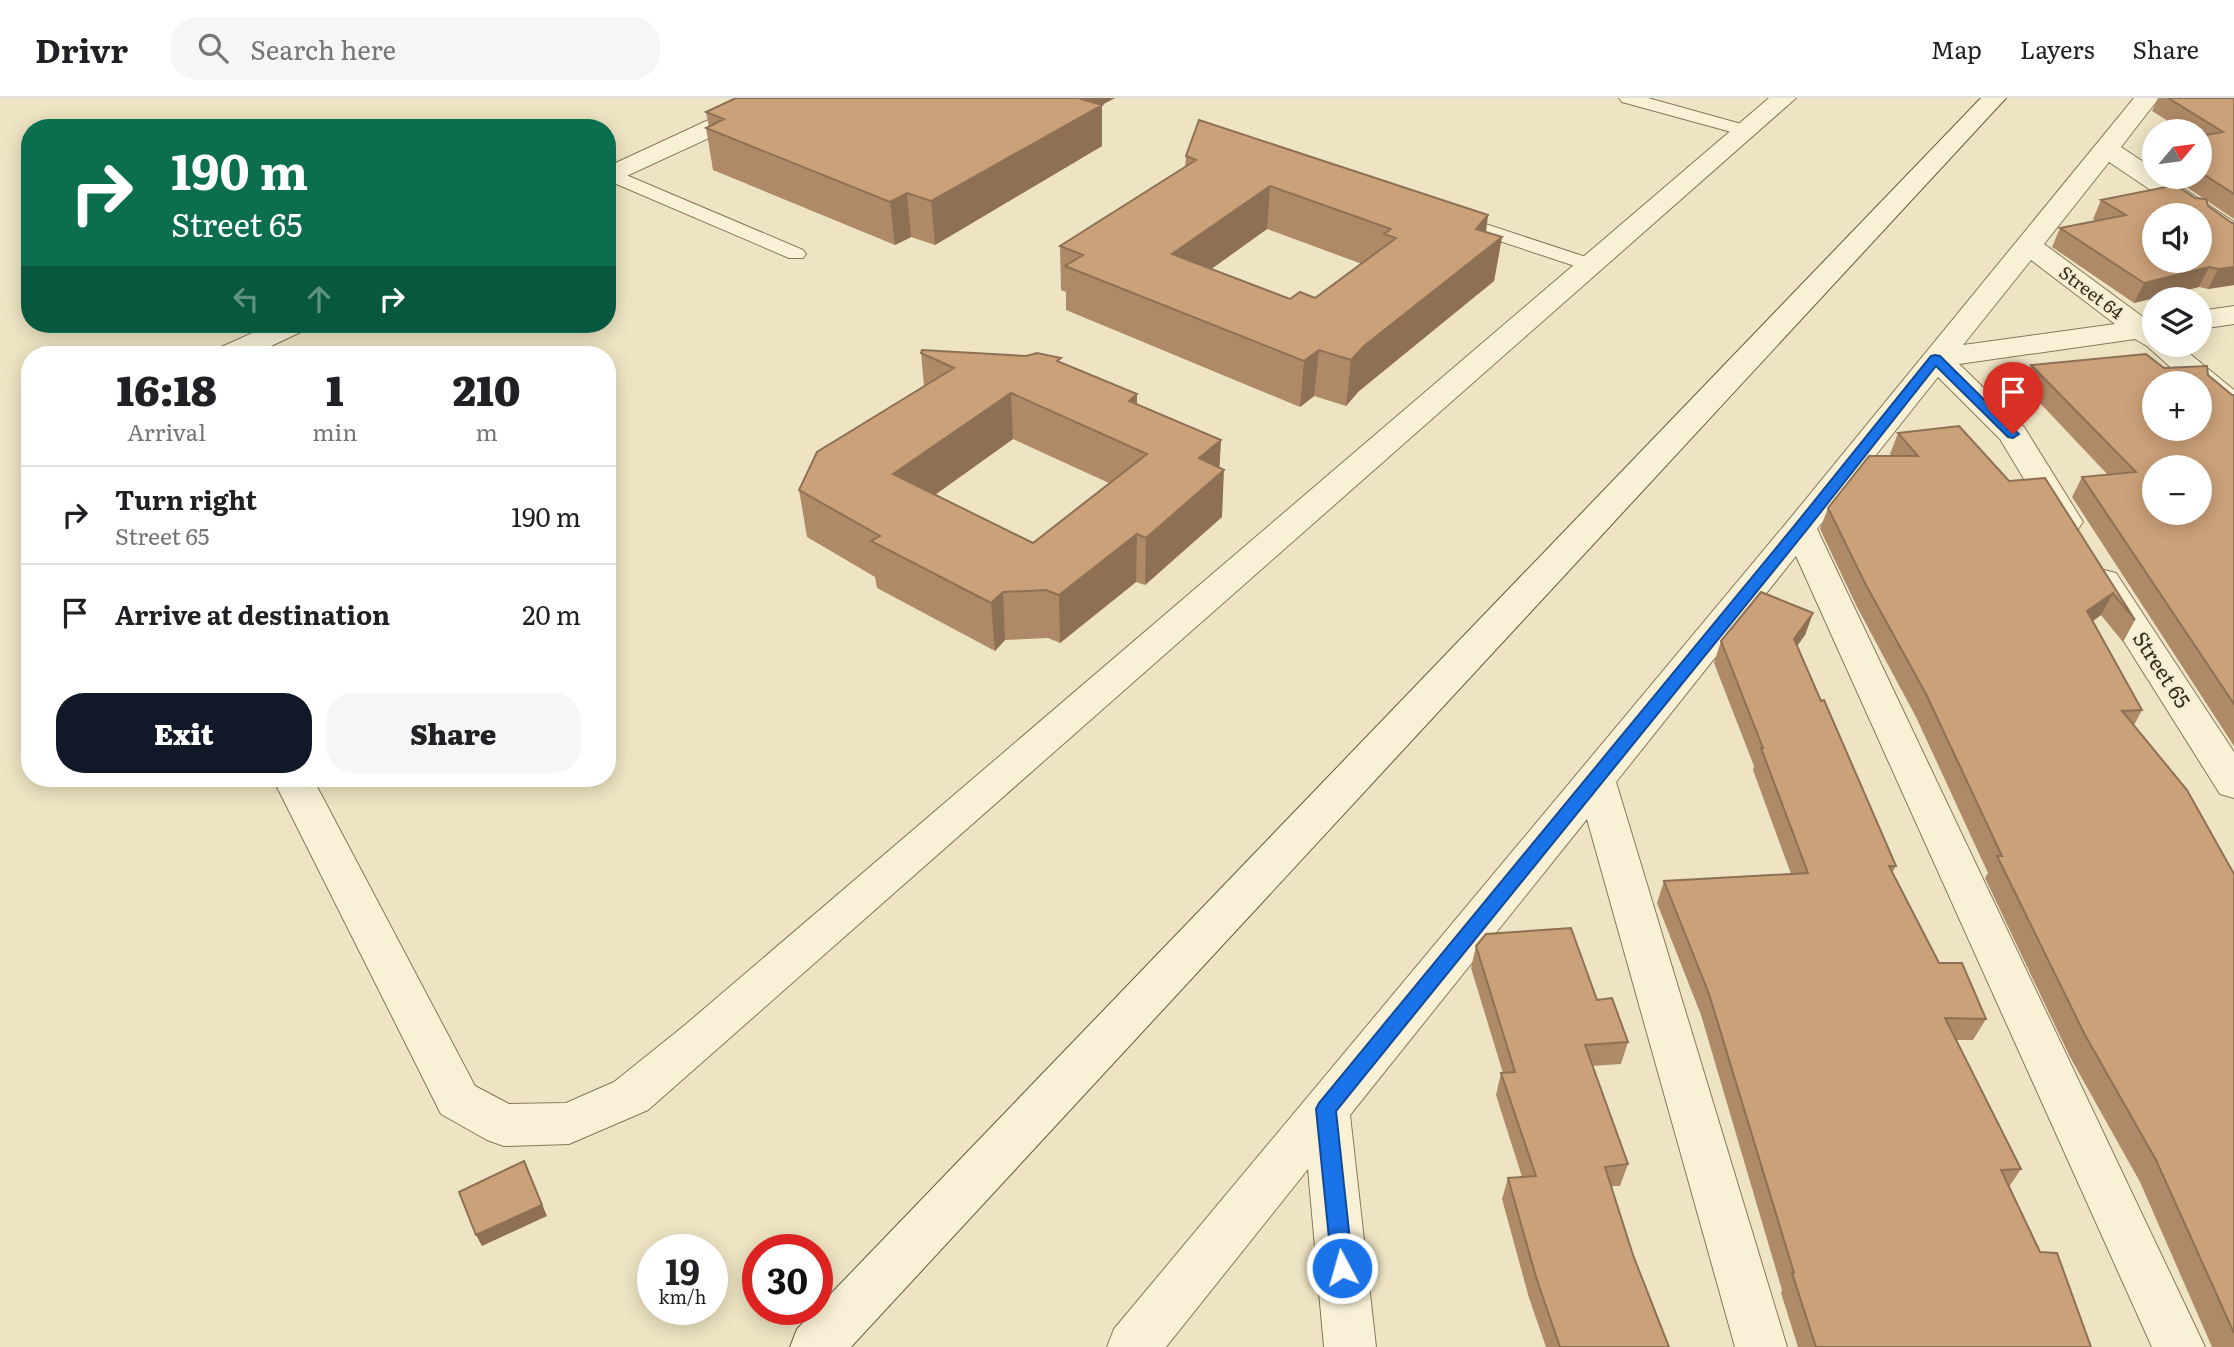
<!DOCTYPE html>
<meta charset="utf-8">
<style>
body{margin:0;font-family:Literata,serif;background:#f6f6f6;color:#202124;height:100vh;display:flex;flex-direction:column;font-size:26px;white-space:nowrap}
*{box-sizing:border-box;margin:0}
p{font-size:23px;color:#757577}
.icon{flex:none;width:38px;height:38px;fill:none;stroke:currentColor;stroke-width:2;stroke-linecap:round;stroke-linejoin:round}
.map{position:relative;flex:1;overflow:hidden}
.sheet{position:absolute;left:21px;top:248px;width:595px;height:441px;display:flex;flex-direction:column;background:#fff;border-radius:28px;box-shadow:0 4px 18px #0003}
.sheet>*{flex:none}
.banner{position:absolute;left:21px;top:21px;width:595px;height:214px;border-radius:28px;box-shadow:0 4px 18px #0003;background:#0b6e4f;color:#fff;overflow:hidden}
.needle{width:46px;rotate:61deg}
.controls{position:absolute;left:2142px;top:21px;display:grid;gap:14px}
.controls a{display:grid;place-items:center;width:70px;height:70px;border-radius:50%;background:#fff;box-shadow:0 4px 18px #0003;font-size:35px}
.speed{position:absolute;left:637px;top:1136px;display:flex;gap:14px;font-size:35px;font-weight:700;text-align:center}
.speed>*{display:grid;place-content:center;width:91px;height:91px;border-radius:50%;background:#fff;box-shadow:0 4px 18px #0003;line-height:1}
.speed small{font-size:18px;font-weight:400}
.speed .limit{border:10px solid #d22;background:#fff;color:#111}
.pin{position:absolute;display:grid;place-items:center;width:60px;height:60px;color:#fff;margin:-72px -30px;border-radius:50% 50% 50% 0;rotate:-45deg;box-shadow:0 0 7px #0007}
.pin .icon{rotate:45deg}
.me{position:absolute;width:77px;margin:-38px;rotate:354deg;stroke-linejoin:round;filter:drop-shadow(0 0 5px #0008)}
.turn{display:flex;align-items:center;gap:24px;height:147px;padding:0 35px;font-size:32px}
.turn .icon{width:91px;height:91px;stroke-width:2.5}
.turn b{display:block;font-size:49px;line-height:60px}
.lanes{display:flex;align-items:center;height:66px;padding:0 35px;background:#0003;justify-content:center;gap:35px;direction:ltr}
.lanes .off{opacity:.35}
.eta{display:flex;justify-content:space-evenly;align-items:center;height:119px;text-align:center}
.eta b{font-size:42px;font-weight:800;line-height:49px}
.cta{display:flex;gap:14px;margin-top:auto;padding:14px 35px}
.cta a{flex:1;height:80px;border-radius:28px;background:#111827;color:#fff;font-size:28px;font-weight:800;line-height:80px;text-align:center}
.cta a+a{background:#f6f6f6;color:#202124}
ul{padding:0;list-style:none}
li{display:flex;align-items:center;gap:21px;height:98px;padding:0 35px;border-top:2px solid #e0e0e0}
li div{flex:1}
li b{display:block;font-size:26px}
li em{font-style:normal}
header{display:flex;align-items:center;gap:42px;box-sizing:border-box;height:98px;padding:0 35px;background:#fff;border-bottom:2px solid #e0e0e0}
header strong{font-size:33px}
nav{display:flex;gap:38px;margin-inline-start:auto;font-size:24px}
.search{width:490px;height:63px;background:#f6f6f6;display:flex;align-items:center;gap:18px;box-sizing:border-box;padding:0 24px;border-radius:28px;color:#757577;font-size:26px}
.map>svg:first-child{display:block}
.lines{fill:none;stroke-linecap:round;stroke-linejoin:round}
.service-casing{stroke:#88765a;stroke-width:2}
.minor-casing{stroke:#88765a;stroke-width:2}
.secondary-casing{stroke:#69573d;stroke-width:2}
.service{fill:#f8f1d6;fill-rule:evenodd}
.minor{fill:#f8f1d6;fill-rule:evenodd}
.secondary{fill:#f8f1d6;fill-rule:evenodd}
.wall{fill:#af8a68;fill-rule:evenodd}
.shaded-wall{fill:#8e7155}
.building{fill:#cba179;stroke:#8e7155;stroke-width:2;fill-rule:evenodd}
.route{fill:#1a73e8;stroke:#114b97;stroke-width:2}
.labels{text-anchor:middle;stroke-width:5;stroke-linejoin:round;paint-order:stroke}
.far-street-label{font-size:18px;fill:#382c1e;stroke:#f5eed2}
.street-label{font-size:21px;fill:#382c1e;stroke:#f5eed2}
</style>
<header>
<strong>Drivr</strong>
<div class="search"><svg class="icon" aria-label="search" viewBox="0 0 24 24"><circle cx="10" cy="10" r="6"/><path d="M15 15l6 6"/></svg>Search here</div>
<nav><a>Map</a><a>Layers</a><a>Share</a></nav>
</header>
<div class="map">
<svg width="2234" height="1249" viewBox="0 0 2234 1249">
<rect width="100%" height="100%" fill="#eee4c3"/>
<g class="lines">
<!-- service casing -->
<g class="service-casing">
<path id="service" d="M 1619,0 L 1648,0 L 1752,29 L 1755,33 L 1746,38 L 1622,4 Z
M 612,71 L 803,152 L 806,156 L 803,160 L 789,160 L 607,82 L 607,73 Z
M 1452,115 L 1598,163 L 1601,167 L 1598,171 L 1584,171 L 1445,125 L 1442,121 Z"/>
</g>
<!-- minor casing -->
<g class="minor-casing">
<path id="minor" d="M 756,0 L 788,0 L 785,5 L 607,87 L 607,69 Z
M 1769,0 L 1796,0 L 648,1012 L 569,1046 L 504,1048 L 487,1042 L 441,1016 L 273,681 L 313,681 L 475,988 L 509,1006 L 566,1005 L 614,984 L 685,927 Z
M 2134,0 L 2159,0 L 2121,49 L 2154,71 L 2154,79 L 2166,79 L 2234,124 L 2234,144 L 2224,142 L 2200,125 L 2200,117 L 2188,117 L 2109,64 L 2044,146 L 2147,222 L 2154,221 L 2154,247 L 2179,247 L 2234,292 L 2234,317 L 2223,315 L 2200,295 L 2200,285 L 2188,285 L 2147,248 L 2135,241 L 1959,266 L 2024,329 L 2083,424 L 2078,431 L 2066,434 L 2054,431 L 2000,341 L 1938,279 L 1817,431 L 2205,1249 L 2152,1249 L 1796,458 L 1616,684 L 1787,1249 L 1735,1249 L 1587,721 L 1350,1017 L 1376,1249 L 1324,1249 L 1308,1071 L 1166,1249 L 1107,1249 L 1114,1231 L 1788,423 ZM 2031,162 L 2115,226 L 1963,247 Z
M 2234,208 L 2234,226 L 2200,231 L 2200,213 Z
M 272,226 L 310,226 L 305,232 L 252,257 L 213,257 L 217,251 Z
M 2104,472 L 2116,475 L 2234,654 L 2234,700 L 2220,696 L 2086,483 L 2092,475 Z"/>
</g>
<!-- secondary casing -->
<g class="secondary-casing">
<path id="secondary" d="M 1981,0 L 2006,0 L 851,1249 L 790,1249 L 797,1231 Z"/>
</g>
<!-- service -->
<use href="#service" class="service"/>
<!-- minor -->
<use href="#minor" class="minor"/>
<!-- secondary -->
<use href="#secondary" class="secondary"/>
</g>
<!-- wall -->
<path class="wall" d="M 736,0 L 1115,0 L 1102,7 L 1102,48 L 935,147 L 911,139 L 895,147 L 713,72 L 706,30 L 709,29 L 706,14 Z
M 2158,0 L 2234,0 L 2234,121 L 2207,103 L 2208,108 L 2232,125 L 2234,125 L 2234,187 L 2208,191 L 2199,189 L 2134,205 L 2052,149 L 2060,130 L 2096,123 L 2093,121 L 2101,102 L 2203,100 L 2171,79 L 2200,79 L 2200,33 L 2184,33 L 2152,13 Z
M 2154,50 L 2154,68 L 2148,64 Z
M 1186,58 L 1488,117 L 1486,134 L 1502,139 L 1494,183 L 1359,293 L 1346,308 L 1314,298 L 1300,309 L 1066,212 L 1066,194 L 1061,192 L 1060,148 L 1185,69 ZM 1267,131 L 1362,166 L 1315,200 L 1290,201 L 1211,171 Z
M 921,255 L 1061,264 L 1137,296 L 1137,306 L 1221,342 L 1219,370 L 1222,419 L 1145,487 L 1136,484 L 1060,545 L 1048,540 L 1005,542 L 995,553 L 877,490 L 875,479 L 807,439 L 799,392 L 924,288 ZM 1013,341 L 1109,385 L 1033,445 L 935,397 Z
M 2031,267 L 2164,270 L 2208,277 L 2232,297 L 2234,297 L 2234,648 L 2072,399 L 2082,379 L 2108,377 L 2022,286 Z
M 1898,335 L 2009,383 L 2045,380 L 2135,522 L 2123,544 L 2101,517 L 2093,523 L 2142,612 L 2134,627 L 2234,776 L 2234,1249 L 2212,1249 L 2140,1084 L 2070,959 L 1985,780 L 1988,775 L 1916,619 L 1857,509 L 1820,431 L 1828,410 L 1892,358 L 1890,356 Z
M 1813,515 L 1805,537 L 1797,548 L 1896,768 L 1892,775 L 1939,865 L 1986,921 L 1973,942 L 1956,942 L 2021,1071 L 2009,1089 L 2040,1154 L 2091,1249 L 1798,1249 L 1781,1195 L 1782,1192 L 1701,917 L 1657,805 L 1664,783 L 1791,776 L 1753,672 L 1754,668 L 1714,565 L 1721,543 Z
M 1476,848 L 1597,902 L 1628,944 L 1621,966 L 1592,968 L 1628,1066 L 1620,1088 L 1611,1088 L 1633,1157 L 1669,1249 L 1546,1249 L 1529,1200 L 1502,1101 L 1508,1080 L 1522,1079 L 1496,997 L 1501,975 L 1503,975 L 1471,870 Z"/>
<!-- shaded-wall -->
<path class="shaded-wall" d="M 1073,0 L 1115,0 L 1095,10 L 1102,7 L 1102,48 L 935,147 L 931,103 Z
M 1270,88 L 1267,131 L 1171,200 L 1172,156 Z
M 907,95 L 911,139 L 895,147 L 890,104 Z
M 1488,117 L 1483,154 L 1502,139 L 1494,183 L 1359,293 L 1346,308 L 1351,262 Z
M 2209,169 L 2199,189 L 2134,205 L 2144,185 Z
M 2234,169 L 2234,187 L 2208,191 L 2218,171 Z
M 1319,252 L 1314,298 L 1300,309 L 1304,263 Z
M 1011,295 L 1013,341 L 898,423 L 893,376 Z
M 1137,296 L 1136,342 L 1129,303 Z
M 1221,342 L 1219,377 L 1224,372 L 1222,419 L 1145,487 L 1146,440 L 1199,360 Z
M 1137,436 L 1136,484 L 1060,545 L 1059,497 Z
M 1003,494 L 1005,542 L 995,553 L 991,505 Z
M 2113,495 L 2101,517 L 2076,535 L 2087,513 Z
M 1813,515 L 1805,537 L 1786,563 L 1794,541 Z
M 524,1063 L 547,1118 L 482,1148 L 476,1137 Z"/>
<!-- building -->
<path class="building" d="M 736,0 L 1082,0 L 1081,1 L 1102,7 L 931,103 L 907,95 L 890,104 L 706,30 L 724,21 L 706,14 Z
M 2168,0 L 2234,0 L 2234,96 L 2200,74 L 2200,38 L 2223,34 Z
M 1199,22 L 1488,117 L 1476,131 L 1502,139 L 1364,248 L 1351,262 L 1319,252 L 1304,263 L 1065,168 L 1083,157 L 1060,148 L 1196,62 L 1186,58 ZM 1270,88 L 1391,131 L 1384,136 L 1396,140 L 1315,200 L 1300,194 L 1290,201 L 1172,156 Z
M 2176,87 L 2195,100 L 2206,101 L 2208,108 L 2232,125 L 2234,125 L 2234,169 L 2218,171 L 2209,169 L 2144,185 L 2060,130 L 2126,117 L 2101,102 ZM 2154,117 L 2200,117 L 2200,163 L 2154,163 Z
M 922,252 L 1026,258 L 1037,255 L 1061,260 L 1057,263 L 1137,296 L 1129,303 L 1221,342 L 1199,360 L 1224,372 L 1146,440 L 1137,436 L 1059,497 L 1046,492 L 1003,494 L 991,505 L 871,443 L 880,438 L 799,392 L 817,354 L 954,270 L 921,255 ZM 1011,295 L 1147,356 L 1033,445 L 893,376 Z
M 2146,256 L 2164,270 L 2207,268 L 2208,277 L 2232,297 L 2234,297 L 2234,606 L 2082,379 L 2136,374 L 2031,267 ZM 2154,285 L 2200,285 L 2200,331 L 2154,331 ZM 2154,369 L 2200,369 L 2200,415 L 2154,415 Z
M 1959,328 L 2009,383 L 2045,380 L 2135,522 L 2113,495 L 2087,513 L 2142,612 L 2122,613 L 2187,692 L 2234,776 L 2234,1235 L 2156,1062 L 2085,937 L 1997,758 L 2002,758 L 1926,596 L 1866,487 L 1828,410 L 1869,358 L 1918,358 L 1898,335 Z
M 1761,494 L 1813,515 L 1794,541 L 1821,603 L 1824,602 L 1896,768 L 1889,768 L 1939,865 L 1962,865 L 1986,921 L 1945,920 L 2021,1071 L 2001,1072 L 2040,1154 L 2057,1155 L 2091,1249 L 1816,1249 L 1792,1175 L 1794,1175 L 1709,896 L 1664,783 L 1808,775 L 1761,650 L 1763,650 L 1721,543 Z
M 1571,830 L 1597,902 L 1612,900 L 1628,944 L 1585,947 L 1628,1066 L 1605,1069 L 1633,1157 L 1669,1249 L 1560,1249 L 1536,1179 L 1508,1080 L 1536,1078 L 1501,975 L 1515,974 L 1476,848 L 1486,836 Z
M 524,1063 L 542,1107 L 476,1137 L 459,1094 Z"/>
<!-- route -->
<path class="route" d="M 1935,257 L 1940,258 L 2019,336 L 2013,340 L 2008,339 L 1936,268 L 1805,434 L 1336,1013 L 1353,1170 L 1350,1177 L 1342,1179 L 1335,1177 L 1332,1170 L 1316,1011 L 1319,1005 L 1795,427 L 1931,258 Z"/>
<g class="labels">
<!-- far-street labels -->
<g class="far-street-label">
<text transform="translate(2091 195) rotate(37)" y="6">Street 64</text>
</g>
<!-- street labels -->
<g class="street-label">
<text transform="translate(2161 572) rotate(57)" y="7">Street 65</text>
</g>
</g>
</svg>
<div class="controls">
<a><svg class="needle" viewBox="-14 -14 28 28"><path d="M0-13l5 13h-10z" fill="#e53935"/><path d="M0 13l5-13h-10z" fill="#757577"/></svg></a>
<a><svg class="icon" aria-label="sound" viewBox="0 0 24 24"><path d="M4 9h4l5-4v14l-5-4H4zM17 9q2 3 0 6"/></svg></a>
<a><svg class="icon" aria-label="layers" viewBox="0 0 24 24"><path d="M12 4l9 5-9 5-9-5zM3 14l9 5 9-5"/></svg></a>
<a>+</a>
<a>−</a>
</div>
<div class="speed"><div>19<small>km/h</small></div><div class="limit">30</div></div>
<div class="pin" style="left:2013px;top:336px;background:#d93025"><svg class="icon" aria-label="arrive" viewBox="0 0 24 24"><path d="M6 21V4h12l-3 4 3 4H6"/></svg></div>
<svg class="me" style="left:1342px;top:1170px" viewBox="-20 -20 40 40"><circle r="17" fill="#1a73e8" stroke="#fff" stroke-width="3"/><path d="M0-11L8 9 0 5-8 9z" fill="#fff"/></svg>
<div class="banner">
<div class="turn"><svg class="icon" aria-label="right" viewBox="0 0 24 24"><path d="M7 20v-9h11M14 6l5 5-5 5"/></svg><div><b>190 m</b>Street 65</div></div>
<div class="lanes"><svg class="icon off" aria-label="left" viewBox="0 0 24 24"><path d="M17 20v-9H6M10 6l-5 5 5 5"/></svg><svg class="icon off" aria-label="ahead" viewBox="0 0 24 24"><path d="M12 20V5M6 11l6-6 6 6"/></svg><svg class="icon" aria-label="right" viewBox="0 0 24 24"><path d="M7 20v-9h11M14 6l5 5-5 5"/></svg></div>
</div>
<section class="sheet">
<div class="eta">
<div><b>16:18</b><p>Arrival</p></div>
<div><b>1</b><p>min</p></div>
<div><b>210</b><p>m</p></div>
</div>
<ul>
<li><svg class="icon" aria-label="right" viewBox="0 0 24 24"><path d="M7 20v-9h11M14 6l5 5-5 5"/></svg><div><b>Turn right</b><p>Street 65</p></div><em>190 m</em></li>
<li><svg class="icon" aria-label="arrive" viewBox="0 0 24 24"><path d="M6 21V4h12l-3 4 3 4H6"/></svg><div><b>Arrive at destination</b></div><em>20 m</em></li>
</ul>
<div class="cta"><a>Exit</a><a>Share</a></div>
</section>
</div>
